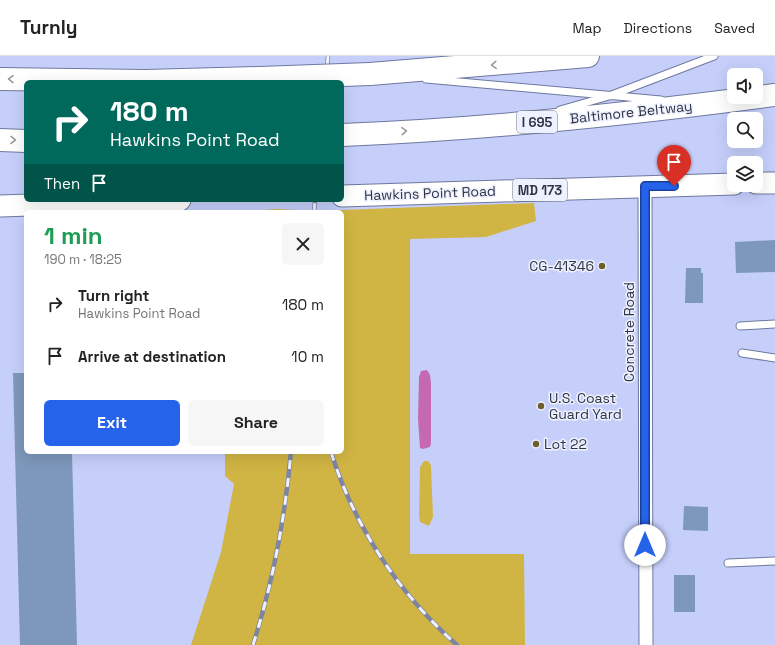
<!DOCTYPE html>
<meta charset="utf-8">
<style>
body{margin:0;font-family:"Space Grotesk",sans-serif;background:#f6f6f6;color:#222;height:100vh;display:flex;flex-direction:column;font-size:15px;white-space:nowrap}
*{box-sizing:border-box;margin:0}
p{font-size:13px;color:#767676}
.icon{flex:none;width:22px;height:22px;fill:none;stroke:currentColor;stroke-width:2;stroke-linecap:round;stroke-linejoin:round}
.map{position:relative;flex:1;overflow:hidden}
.sheet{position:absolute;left:24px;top:154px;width:320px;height:244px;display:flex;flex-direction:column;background:#fff;border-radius:6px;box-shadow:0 4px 16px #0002}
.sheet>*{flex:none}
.banner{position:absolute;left:24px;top:24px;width:320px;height:122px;border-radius:6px;box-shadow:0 4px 16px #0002;background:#00695c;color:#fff;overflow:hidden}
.controls{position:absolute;left:727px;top:12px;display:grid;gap:8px}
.controls a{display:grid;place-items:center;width:36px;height:36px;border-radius:6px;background:#fff;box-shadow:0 4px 16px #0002;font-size:20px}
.pin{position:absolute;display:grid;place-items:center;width:34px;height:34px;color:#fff;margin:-41px -17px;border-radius:50% 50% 50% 0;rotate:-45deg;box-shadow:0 0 4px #0007}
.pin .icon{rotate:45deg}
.me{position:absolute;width:44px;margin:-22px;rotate:0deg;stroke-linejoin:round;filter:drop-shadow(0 0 3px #0008)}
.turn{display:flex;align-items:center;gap:14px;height:84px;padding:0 20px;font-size:18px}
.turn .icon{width:52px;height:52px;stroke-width:2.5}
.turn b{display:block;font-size:28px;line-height:34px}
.then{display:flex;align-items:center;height:38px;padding:0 20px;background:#0003;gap:8px;font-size:15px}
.round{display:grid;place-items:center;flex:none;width:42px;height:42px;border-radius:6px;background:#f6f6f6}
.summary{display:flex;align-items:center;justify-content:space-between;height:68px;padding:0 20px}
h1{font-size:24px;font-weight:600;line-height:30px;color:#1e9e55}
.primary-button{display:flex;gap:8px;margin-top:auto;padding:8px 20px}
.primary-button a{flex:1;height:46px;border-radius:6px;background:#2563eb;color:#fff;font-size:16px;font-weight:600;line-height:46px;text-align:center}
.primary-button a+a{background:#f6f6f6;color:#222}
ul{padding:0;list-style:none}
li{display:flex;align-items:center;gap:12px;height:52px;padding:0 20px}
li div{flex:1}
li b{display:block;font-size:15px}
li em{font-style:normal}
header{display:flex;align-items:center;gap:24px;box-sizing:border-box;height:56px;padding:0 20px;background:#fff;border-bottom:1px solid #e0e0e0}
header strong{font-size:19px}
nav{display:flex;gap:22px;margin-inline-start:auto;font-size:14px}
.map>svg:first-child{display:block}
.green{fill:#d1b544}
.water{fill:#c569b3}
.building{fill:#7d98bb}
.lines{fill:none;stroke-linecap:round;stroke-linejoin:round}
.service-casing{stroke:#6f789f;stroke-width:9}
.minor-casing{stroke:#6f789f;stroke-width:15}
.primary-casing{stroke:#6f789f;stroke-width:23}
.motorway-casing{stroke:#6f789f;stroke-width:24}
.service{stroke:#fff;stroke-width:7}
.minor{stroke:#fff;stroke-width:13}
.primary{stroke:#fff;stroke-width:21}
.motorway{stroke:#fff;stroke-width:22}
.rail-casing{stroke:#7e85a3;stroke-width:4.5}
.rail{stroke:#eef1ff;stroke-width:3;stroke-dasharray:9;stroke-linecap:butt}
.motorway-bridge-casing{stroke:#6f789f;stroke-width:24;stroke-linecap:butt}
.motorway-bridge{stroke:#fff;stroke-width:22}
.oneway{stroke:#989aa2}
.route-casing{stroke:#184099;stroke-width:10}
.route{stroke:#2563eb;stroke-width:7}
.poi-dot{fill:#6c5f2c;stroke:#eef1ff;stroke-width:1.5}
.labels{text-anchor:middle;stroke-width:3;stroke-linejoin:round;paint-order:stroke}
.shield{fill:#eef1ff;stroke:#696d7c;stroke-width:1}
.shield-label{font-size:13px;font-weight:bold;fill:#303444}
.street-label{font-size:14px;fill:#303444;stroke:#eef1ff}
.poi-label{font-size:14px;fill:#303444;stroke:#eef1ff;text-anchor:start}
</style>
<header>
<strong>Turnly</strong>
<nav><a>Map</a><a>Directions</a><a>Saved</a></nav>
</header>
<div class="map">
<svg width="775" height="589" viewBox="0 0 775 589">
<rect width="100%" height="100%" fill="#c5cffa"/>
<!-- green -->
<path class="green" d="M 534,147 L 536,165 L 486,181 L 410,183 L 410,498 L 524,498 L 525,589 L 191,589 L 221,496 L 234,428 L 225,420 L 225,396 L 342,396 L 342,156 L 235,156 L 277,153 L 314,155 Z
M 424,405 L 428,405 L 431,409 L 433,461 L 429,470 L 420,466 L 419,459 L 420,411 Z"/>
<!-- water -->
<path class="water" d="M 427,314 L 430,319 L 431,327 L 431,387 L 430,391 L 423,393 L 420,392 L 418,363 L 419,321 L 421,315 Z"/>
<!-- building -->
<path class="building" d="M 775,184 L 775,216 L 736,217 L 735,186 Z
M 686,212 L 701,212 L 701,217 L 703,217 L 703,247 L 685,247 Z
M 13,317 L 26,317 L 26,396 L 72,396 L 77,589 L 20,589 Z
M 684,450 L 708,451 L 708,475 L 683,474 Z
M 674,519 L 695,519 L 695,556 L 674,556 Z"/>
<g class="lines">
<!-- service casing -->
<g class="service-casing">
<path id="service" d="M 426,23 L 661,44
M 560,54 L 609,40 L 714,0
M 740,270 L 775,268
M 742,297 L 775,302
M 728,507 L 775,505"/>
</g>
<!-- minor casing -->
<g class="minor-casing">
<path id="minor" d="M 645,130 L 646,589"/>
</g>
<!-- primary casing -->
<g class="primary-casing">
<path id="primary" d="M 756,127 L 775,127
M 342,140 L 734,128
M 0,150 L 180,144"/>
</g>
<!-- motorway casing -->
<g class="motorway-casing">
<path id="motorway" d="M 370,18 L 588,0
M 0,23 L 145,25 L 260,22
M 342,79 C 487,73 632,58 775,39
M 0,84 L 26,85"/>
</g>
<!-- service -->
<use href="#service" class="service"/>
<!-- minor -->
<use href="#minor" class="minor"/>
<!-- primary -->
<use href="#primary" class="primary"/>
<!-- motorway -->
<use href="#motorway" class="motorway"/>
<!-- rail casing -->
<g class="rail-casing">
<path id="rail" d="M 326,26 L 328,0
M 314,156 L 315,144
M 331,396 C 354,470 399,538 457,589
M 253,589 C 273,526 285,462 291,396"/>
</g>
<!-- rail -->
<use href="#rail" class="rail"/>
<!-- motorway-bridge casing -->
<g class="motorway-bridge-casing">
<path id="motorway-bridge" d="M 260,22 L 370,18"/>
</g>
<!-- motorway-bridge -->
<use href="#motorway-bridge" class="motorway-bridge"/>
</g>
<!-- one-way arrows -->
<defs><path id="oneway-chevron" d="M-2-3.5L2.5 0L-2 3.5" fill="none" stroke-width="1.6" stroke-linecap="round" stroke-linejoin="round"/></defs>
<g class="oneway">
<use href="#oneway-chevron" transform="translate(494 9) rotate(176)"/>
<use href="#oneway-chevron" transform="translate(11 23) rotate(-179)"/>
<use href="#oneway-chevron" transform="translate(404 75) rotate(-4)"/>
<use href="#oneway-chevron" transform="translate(13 84) rotate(2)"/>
</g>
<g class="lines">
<!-- route casing -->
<g class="route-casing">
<path id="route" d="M 645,489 L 645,130 L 674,130"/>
</g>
<!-- route -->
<use href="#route" class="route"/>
</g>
<!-- markers -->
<g class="poi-dot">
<circle cx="602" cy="210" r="4"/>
<circle cx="541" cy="350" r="4"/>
<circle cx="536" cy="388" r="4"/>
</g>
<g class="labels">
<!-- shield labels -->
<g class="shield">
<rect x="517" y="55" width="40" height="22" rx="3"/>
<rect x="513" y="123" width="54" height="22" rx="3"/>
</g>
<g class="shield-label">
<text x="537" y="71">I 695</text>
<text x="540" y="139">MD 173</text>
</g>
<!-- street labels -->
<g class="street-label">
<text transform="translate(631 56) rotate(-6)" y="5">Baltimore Beltway</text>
<text transform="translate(430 137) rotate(-2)" y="5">Hawkins Point Road</text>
<text transform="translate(629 276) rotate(-90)" y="5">Concrete Road</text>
</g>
<!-- poi labels -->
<g class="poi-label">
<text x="594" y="215" text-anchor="end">CG-41346</text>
<text x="549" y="347">U.S. Coast<tspan x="549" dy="16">Guard Yard</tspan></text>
<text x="544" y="393">Lot 22</text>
</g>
</g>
</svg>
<div class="controls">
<a><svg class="icon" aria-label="sound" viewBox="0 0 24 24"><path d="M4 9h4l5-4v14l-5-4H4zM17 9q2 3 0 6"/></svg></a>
<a><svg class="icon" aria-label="search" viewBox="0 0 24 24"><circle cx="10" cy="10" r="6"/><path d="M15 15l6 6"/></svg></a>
<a><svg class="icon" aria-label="layers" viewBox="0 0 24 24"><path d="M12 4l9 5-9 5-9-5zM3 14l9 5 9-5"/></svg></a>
</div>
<div class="pin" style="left:674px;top:130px;background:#d93025"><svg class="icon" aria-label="arrive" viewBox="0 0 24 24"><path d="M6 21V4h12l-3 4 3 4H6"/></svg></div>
<svg class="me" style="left:645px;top:489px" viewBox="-20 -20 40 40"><circle r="19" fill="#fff"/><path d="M0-13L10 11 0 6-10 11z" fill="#2563eb"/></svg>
<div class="banner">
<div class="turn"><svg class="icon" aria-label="right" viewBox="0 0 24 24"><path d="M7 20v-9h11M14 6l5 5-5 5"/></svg><div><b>180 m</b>Hawkins Point Road</div></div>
<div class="then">Then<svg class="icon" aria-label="arrive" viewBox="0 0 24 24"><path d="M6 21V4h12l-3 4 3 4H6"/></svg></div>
</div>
<section class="sheet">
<div class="summary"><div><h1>1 min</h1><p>190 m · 18:25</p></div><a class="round"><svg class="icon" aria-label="close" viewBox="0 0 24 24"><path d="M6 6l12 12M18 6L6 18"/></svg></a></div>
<ul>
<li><svg class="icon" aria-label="right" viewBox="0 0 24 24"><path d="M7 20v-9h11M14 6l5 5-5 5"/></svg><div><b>Turn right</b><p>Hawkins Point Road</p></div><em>180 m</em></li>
<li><svg class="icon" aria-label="arrive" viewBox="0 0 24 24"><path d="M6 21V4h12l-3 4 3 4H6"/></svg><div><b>Arrive at destination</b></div><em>10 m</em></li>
</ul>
<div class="primary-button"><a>Exit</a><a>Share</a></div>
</section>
</div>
